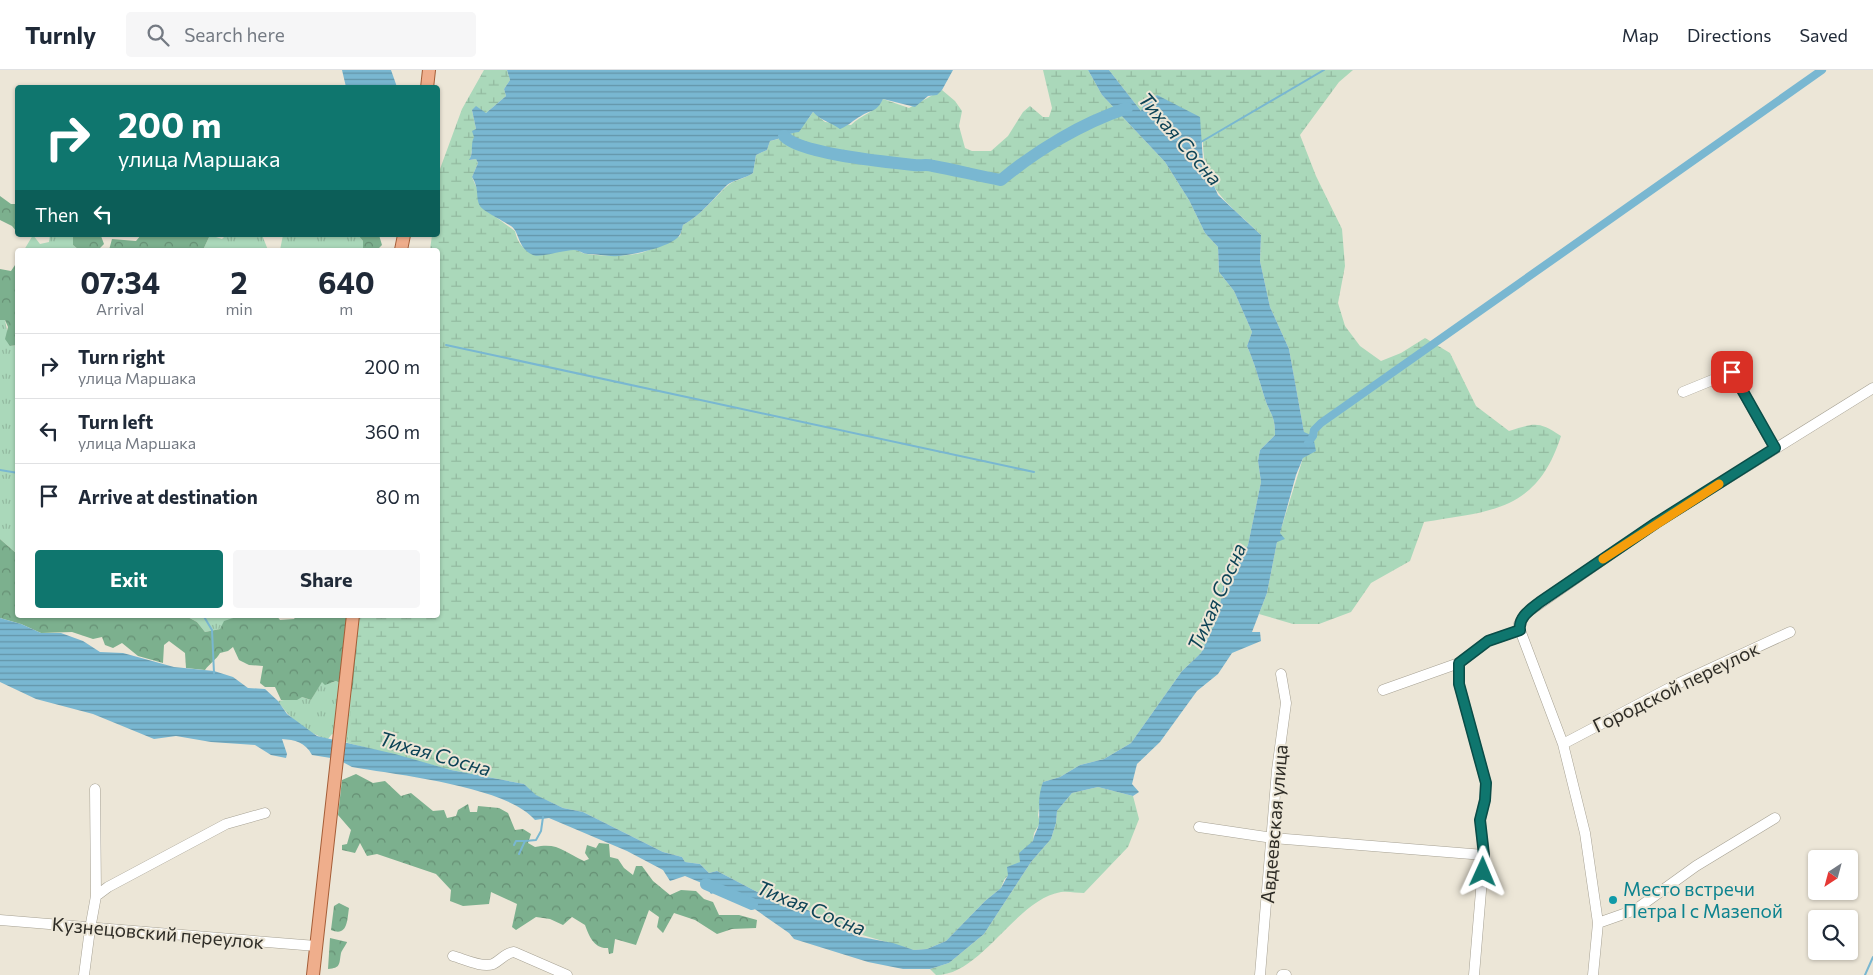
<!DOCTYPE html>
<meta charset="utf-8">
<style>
body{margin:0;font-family:Commissioner,sans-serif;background:#f6f6f7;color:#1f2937;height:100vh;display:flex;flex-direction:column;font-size:19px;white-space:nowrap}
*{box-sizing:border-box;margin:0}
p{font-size:16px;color:#747a83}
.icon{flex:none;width:28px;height:28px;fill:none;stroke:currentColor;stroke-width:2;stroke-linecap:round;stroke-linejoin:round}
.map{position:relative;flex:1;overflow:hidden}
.panel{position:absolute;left:15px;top:178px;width:425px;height:370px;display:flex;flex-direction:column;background:#fff;border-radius:5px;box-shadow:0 1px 4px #0004}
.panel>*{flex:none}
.top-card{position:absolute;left:15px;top:15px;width:425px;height:152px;border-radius:5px;box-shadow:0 1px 4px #0004;background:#0f766e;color:#fff;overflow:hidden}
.needle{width:32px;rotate:216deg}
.controls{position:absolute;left:1808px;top:780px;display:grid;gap:10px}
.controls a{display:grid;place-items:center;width:50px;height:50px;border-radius:5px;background:#fff;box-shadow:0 1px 4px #0004;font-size:25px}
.pin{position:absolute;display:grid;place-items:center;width:42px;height:42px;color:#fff;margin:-21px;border-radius:10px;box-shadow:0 2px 8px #0006}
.me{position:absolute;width:55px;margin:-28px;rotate:1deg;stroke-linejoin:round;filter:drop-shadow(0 0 4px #0008)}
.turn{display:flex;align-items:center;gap:18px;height:105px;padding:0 20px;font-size:22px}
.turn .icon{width:65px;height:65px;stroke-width:2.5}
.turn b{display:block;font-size:35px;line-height:42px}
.then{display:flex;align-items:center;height:48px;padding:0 20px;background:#0003;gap:10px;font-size:19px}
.eta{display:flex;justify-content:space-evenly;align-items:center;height:85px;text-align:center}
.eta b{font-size:30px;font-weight:700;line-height:35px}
.cta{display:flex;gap:10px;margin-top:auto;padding:10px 20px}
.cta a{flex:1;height:58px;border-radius:5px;background:#0f766e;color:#fff;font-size:20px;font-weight:700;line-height:58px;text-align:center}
.cta a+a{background:#f6f6f7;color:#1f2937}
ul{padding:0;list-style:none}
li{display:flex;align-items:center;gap:15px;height:65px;padding:0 20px;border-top:1px solid #e0e1e3}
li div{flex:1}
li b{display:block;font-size:19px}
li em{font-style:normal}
header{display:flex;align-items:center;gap:30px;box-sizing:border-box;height:70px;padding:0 25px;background:#fff;border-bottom:1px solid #e0e1e3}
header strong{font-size:24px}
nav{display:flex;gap:28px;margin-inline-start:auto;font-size:18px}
.search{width:350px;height:45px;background:#f6f6f7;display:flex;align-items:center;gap:12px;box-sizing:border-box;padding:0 18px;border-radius:5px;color:#747a83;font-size:19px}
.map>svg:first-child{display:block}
.grass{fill:url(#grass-tufts)}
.forest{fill:url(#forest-crowns)}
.wetland{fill:url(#wetland-marsh)}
.water{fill:url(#water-rules)}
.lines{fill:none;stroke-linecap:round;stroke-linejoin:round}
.stream{stroke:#79b7d1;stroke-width:2}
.canal{stroke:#79b7d1;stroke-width:8}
.river{stroke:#79b7d1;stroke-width:12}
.minor-casing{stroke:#a6a193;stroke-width:11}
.major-casing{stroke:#a55d37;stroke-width:14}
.minor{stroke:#fff;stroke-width:10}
.major{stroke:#efae8c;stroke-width:12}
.route-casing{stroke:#0a4d48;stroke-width:12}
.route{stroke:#0f766e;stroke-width:9}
.slow{stroke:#f59e0b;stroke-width:9}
.culture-dot{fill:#0f9aa8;stroke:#ece6d7;stroke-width:2}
.labels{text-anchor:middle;stroke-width:4;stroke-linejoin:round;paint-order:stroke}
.street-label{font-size:19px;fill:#2e2c26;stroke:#ece6d7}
.culture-label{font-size:19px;fill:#0d838f;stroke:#ece6d7;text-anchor:start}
.water-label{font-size:20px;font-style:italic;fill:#0d4356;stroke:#ece6d7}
</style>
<header>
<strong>Turnly</strong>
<div class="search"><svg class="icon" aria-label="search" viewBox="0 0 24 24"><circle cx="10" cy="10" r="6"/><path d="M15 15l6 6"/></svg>Search here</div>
<nav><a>Map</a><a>Directions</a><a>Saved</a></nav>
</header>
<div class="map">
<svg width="1873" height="905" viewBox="0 0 1873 905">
<defs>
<pattern id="grass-tufts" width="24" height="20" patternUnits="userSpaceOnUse" patternTransform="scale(1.25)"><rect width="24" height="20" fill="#aad8ba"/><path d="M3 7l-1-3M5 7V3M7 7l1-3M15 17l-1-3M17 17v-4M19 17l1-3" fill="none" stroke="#93baa0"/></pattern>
<pattern id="forest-crowns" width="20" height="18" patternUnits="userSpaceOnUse" patternTransform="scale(1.25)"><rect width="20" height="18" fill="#7cb08e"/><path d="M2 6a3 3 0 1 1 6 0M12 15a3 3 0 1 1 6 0" fill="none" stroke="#668f74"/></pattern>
<pattern id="wetland-marsh" width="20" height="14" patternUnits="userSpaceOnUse" patternTransform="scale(1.25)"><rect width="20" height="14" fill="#aad8ba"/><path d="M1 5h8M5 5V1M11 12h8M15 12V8" fill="none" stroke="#93baa0"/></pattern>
<pattern id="water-rules" width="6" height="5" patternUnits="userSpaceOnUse" patternTransform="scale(1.25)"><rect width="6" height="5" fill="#79b7d1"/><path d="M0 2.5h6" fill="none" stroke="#6495a9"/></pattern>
</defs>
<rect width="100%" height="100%" fill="#ece6d7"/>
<!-- grass -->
<path class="grass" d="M 33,165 L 40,174 L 49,172 L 50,165 L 73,165 L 73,175 L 79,180 L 24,180 Z
M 210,165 L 222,169 L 226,165 L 262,165 L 268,180 L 203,180 Z
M 283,165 L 358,165 L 363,171 L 363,178 L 280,180 Z
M 0,250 L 5,250 L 10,276 L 17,275 L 17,484 L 0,469 Z
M 184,545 L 232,545 L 233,548 L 220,559 L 205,562 L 197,552 Z
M 322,611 L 331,613 L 336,611 L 354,620 L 348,673 L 332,664 L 328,669 C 307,664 289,648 278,631 L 302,627 L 311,630 Z"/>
<!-- forest -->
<path class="forest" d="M 0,126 L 11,134 L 17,134 L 17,162 L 12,156 L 0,150 Z
M 73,165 L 97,165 L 101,166 L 104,174 L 98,180 L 79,180 L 73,175 Z
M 141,165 L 210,165 L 203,180 L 109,180 L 112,169 L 136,171 Z
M 358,165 L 379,165 L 382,175 L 377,180 L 363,180 L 363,171 Z
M 17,192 L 17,275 L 10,276 L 5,269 L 8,257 L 5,250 L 0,250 L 0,199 L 11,201 Z
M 0,469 L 17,484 L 18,545 L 184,545 L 197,552 L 205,562 L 220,559 L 224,551 L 233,548 L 232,545 L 276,545 L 280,550 L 294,549 L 297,545 L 400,545 L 354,620 L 336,611 L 325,615 L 322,612 L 311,630 L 302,627 L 297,630 L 281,630 L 275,617 L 265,617 L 260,613 L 263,596 L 249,595 L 239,590 L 233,577 L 228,581 L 220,583 C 216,590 210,593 205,600 L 186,598 L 185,583 L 169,571 L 164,575 L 163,593 L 138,586 L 122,573 L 113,578 L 105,575 L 102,567 L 93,569 L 72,562 L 41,563 L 21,554 L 0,548 Z
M 356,704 L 373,713 L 385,711 L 401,726 L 411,723 L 433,741 L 444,740 L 447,748 L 456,746 L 458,740 L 468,734 L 470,742 L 477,742 L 478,736 L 499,738 L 508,743 L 515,760 L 523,759 L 531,764 L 528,773 L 535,777 C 558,772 564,782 584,791 L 589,789 L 585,783 L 587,775 L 596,778 L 599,773 L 609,774 L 610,787 L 618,789 L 624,798 L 633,805 L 636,796 L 642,796 L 653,811 L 670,825 L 681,820 L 696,821 L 704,829 L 713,832 L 719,845 L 739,845 L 757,850 L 756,858 L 732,859 L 717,864 L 695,850 L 674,843 L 663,863 L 657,857 L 659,847 L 649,840 L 636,875 L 615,869 L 613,883 L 609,884 L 608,878 C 594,879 589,866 585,855 L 572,847 L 563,855 L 550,849 L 536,847 L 516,860 L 512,857 L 517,834 L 491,822 L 489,834 L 463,836 L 450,831 L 451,820 L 436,804 L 377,784 L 367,786 L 360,773 L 355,783 L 342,780 L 342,775 L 347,774 L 351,760 L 338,745 L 342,710 Z
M 339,833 L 349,838 C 347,850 348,867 331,860 L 334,836 Z
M 330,868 L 347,872 C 346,875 342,880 341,883 C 339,894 341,898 328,899 Z"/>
<!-- wetland -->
<path class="wetland" d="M 484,0 L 507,0 L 510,10 L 504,19 L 506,26 L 486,43 L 472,40 L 476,59 L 470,90 L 476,89 L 478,93 L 472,107 L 486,140 L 515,161 C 522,196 555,176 576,180 C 580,181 583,184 587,184 C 603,186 629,187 644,182 C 656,178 668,171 680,166 L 683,155 C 701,145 713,129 727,116 C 735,109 745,109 753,103 L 756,85 L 767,80 L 770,71 C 788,68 804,57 813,42 L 825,52 L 851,55 C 861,45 876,42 883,29 L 909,38 L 942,20 L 955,31 L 962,41 L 959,56 L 965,78 L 972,81 L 991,81 L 1008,66 L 1023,42 L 1030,36 L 1043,47 L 1049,47 L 1052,38 L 1043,0 L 1088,0 L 1102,25 L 1165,92 L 1189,130 L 1205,163 L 1218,177 L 1219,202 L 1234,221 L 1252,262 L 1247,276 C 1255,294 1260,313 1266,332 C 1272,347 1275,347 1275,365 L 1260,380 L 1258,391 L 1261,412 L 1248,475 L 1237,495 L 1224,511 L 1218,546 L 1201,583 L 1182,601 L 1131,673 L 1104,689 L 1080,695 L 1060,707 L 1043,712 L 1038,745 L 1040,753 L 1034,763 L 1033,771 L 1020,792 L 1004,810 L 1001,818 L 985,831 L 946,871 L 927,879 L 914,880 L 845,860 L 836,849 L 825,851 C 813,840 795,831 780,836 L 777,828 L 765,826 L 717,801 L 709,803 L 700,794 L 685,792 L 682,787 L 663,782 L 583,742 L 563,738 L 535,725 L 524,714 L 451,700 L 348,673 L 359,545 L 438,545 L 438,477 L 440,472 L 438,467 L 438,180 L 430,180 L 432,165 L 438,165 L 440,99 L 462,39 Z
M 1109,0 L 1353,0 L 1339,12 L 1300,65 L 1316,106 L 1342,159 L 1345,196 L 1338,233 L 1345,256 L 1360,276 L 1381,291 L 1401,283 L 1425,268 L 1450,283 L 1476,336 L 1509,361 C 1535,353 1538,351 1561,366 C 1537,441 1492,441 1424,452 L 1410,491 L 1371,513 L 1351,542 L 1319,554 L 1293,554 L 1259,544 L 1267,523 L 1277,472 L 1303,388 L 1304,362 L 1289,279 L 1270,237 L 1260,191 L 1261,165 C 1230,134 1203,121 1203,72 L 1141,41 Z
M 1098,717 L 1133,726 L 1139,749 L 1128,777 L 1084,823 C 1077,823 1068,821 1061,822 C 1015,830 982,905 936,905 L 930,899 L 949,893 L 984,864 L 1031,792 L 1051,769 L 1056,753 L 1057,741 L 1072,723 Z"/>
<!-- water -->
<path class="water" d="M 342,0 L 391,0 L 397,17 L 346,17 Z
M 507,0 L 953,0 L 942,20 L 937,25 L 928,26 L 915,37 L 883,29 C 876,43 872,39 861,46 C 853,50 850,55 840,59 C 831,52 821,51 813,42 L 799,62 C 788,63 781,69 770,71 L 767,80 L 756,85 L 753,103 C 745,109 735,109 727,115 C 713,129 701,145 683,155 C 682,159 681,164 679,166 C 671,177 632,185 618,186 C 609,187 598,184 588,184 C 583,184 579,180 574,180 C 564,180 539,188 533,185 C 517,178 520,162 511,156 C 505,152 483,141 480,136 C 475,127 480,120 472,107 L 478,93 L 476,89 L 469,90 C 474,83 470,75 474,67 L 472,61 L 476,59 L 472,40 L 476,36 L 486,43 L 506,26 L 504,19 L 510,10 Z
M 1088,0 L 1109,0 L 1141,41 L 1144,34 L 1157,25 L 1200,47 L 1203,91 L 1218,125 L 1261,165 L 1260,191 L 1270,237 L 1289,279 L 1304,362 L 1313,366 L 1316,381 L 1303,388 L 1296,405 L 1280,463 L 1285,469 L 1277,472 L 1267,523 L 1252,562 L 1260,562 L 1261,571 L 1232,583 L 1218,604 L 1197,621 L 1160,672 L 1137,694 L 1132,714 L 1139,722 L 1133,726 L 1098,717 L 1072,723 L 1057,741 L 1056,753 L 1051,769 L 1031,792 L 984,864 L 949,893 L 930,899 L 903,899 L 868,892 L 794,869 L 789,863 L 736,826 L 720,820 L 711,824 L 704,814 L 685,806 L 670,811 L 663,800 L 627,781 L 549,748 L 535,750 C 506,716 397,705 352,697 L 337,689 L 312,685 C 305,672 295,670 282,669 L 287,684 L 286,688 L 271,685 L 255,675 L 211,672 L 176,666 L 154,669 L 93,644 L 36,629 L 0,612 L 0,548 L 21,554 L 41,563 L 61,563 L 83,571 L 100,582 L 123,583 L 174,597 L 214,601 L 233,607 L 248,618 L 265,619 L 278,631 L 287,644 L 317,666 L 395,684 L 451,700 L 524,714 L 536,725 L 563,738 L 583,742 L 663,782 L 682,787 L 685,792 L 700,794 L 709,803 L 717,801 L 765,826 L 777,828 L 780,836 C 794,831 813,841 825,851 L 836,849 L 845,860 L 861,867 L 893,873 L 914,880 L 927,879 L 946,871 L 985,831 L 1001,818 L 1008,805 L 1007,797 L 1020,792 L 1019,783 L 1033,771 C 1034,764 1039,758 1039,752 C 1040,735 1037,730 1043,712 L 1060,707 L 1080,695 L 1104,689 L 1131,673 L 1182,601 L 1201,583 L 1218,546 L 1224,511 L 1237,495 L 1248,475 L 1261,412 L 1258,391 L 1260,380 L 1275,365 C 1275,347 1272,347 1266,332 C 1260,313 1255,294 1247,276 L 1252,262 L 1234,221 L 1219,202 L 1218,177 L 1205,163 L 1189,130 L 1165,92 L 1102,25 Z"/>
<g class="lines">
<!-- stream -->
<path class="stream" d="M 1201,72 L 1324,0
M 446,275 L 1034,402
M 0,400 L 18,403
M 203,545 L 212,560 L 214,603
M 514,775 L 516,771 L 524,771
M 519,784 L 525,771 L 536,770 L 541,761 L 543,747
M 1865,905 L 1873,887"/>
<!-- canal -->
<path class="canal" d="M 1308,373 L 1313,366 L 1314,360 L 1321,353 L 1822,0"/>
<!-- river -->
<path class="river" d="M 784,66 C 800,84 887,92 914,95 C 920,96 927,94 933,96 C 956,100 978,106 1001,110 C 1037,80 1082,53 1127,38
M 706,814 L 752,834"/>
<!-- minor casing -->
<g class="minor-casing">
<path id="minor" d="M 1683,322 L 1732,302 L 1775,379
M 1520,560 L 1563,674 L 1585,763 L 1598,853 L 1593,905
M 1459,593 L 1459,614 L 1486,713 L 1485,730 L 1480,750 L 1484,785 L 1474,905
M 1383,620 L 1459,593 L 1488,571 L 1520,560 L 1519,554 L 1525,544 L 1656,453 L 1873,318
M 1563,674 L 1677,614 L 1790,562
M 1199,757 L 1273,768 L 1484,785
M 96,826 L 108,817 L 226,754 L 265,743
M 0,850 L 316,876
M 1598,853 L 1635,840 L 1696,796 L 1775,748
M 453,886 C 464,889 482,898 493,894 C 501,890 505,883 514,882 L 567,905
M 84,905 L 90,859 L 96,826 L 95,719
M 1260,905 L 1277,700 L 1286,633 L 1281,604
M 1282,905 L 1286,905"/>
</g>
<!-- major casing -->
<g class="major-casing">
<path id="major" d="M 427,18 L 429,0
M 401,180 L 404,165
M 313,905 L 353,545"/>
</g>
<!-- minor -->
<use href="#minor" class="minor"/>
<!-- major -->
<use href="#major" class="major"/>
</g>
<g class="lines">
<!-- route casing -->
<g class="route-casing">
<path id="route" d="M 1483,802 L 1484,785 L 1480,750 L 1485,730 L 1486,713 L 1459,614 L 1459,593 L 1488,571 L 1520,560 C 1518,547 1531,539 1540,532 L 1656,453 L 1775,378 L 1732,302"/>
</g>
<!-- route -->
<use href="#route" class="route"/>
<!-- slow -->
<path class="slow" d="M 1603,489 L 1719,414"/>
</g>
<!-- markers -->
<circle class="culture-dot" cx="1613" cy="830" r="5"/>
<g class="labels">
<!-- street labels -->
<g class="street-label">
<text transform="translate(1676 617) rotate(-26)" y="7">Городской переулок</text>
<text transform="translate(1274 754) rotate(-85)" y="7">Авдеевская улица</text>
<text transform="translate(158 863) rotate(5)" y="7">Кузнецовский переулок</text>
</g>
<!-- culture labels -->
<g class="culture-label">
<text x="1623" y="826">Место встречи<tspan x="1623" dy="22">Петра I с Мазепой</tspan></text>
</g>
<!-- water labels -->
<g class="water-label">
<text transform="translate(1180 69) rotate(49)" y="7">Тихая Сосна</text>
<text transform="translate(1217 527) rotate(-66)" y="7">Тихая Сосна</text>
<text transform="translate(435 684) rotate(16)" y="7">Тихая Сосна</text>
<text transform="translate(811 838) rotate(22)" y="7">Тихая Сосна</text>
</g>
</g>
</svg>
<div class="controls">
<a><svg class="needle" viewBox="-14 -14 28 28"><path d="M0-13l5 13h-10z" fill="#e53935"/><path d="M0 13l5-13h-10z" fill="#747a83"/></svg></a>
<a><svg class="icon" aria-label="search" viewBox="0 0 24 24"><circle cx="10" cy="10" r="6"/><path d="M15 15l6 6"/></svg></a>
</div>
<div class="pin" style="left:1732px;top:302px;background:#d93025"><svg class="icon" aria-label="arrive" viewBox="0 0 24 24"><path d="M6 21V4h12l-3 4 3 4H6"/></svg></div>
<svg class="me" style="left:1483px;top:802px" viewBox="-20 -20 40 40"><path d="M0-17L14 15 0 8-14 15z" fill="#0f766e" stroke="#fff" stroke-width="4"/></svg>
<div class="top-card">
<div class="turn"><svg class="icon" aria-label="right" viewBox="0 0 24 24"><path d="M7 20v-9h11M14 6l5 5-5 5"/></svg><div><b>200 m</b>улица Маршака</div></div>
<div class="then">Then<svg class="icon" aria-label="left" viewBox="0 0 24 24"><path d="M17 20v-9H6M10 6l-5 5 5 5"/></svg></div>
</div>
<section class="panel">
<div class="eta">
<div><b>07:34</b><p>Arrival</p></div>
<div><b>2</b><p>min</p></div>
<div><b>640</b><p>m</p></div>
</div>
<ul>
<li><svg class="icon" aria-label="right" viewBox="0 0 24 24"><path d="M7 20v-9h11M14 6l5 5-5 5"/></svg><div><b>Turn right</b><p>улица Маршака</p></div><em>200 m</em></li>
<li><svg class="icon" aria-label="left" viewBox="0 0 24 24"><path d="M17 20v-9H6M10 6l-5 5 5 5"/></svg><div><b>Turn left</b><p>улица Маршака</p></div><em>360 m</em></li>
<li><svg class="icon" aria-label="arrive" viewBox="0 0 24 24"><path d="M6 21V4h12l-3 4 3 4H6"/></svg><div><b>Arrive at destination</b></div><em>80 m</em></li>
</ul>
<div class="cta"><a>Exit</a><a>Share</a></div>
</section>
</div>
